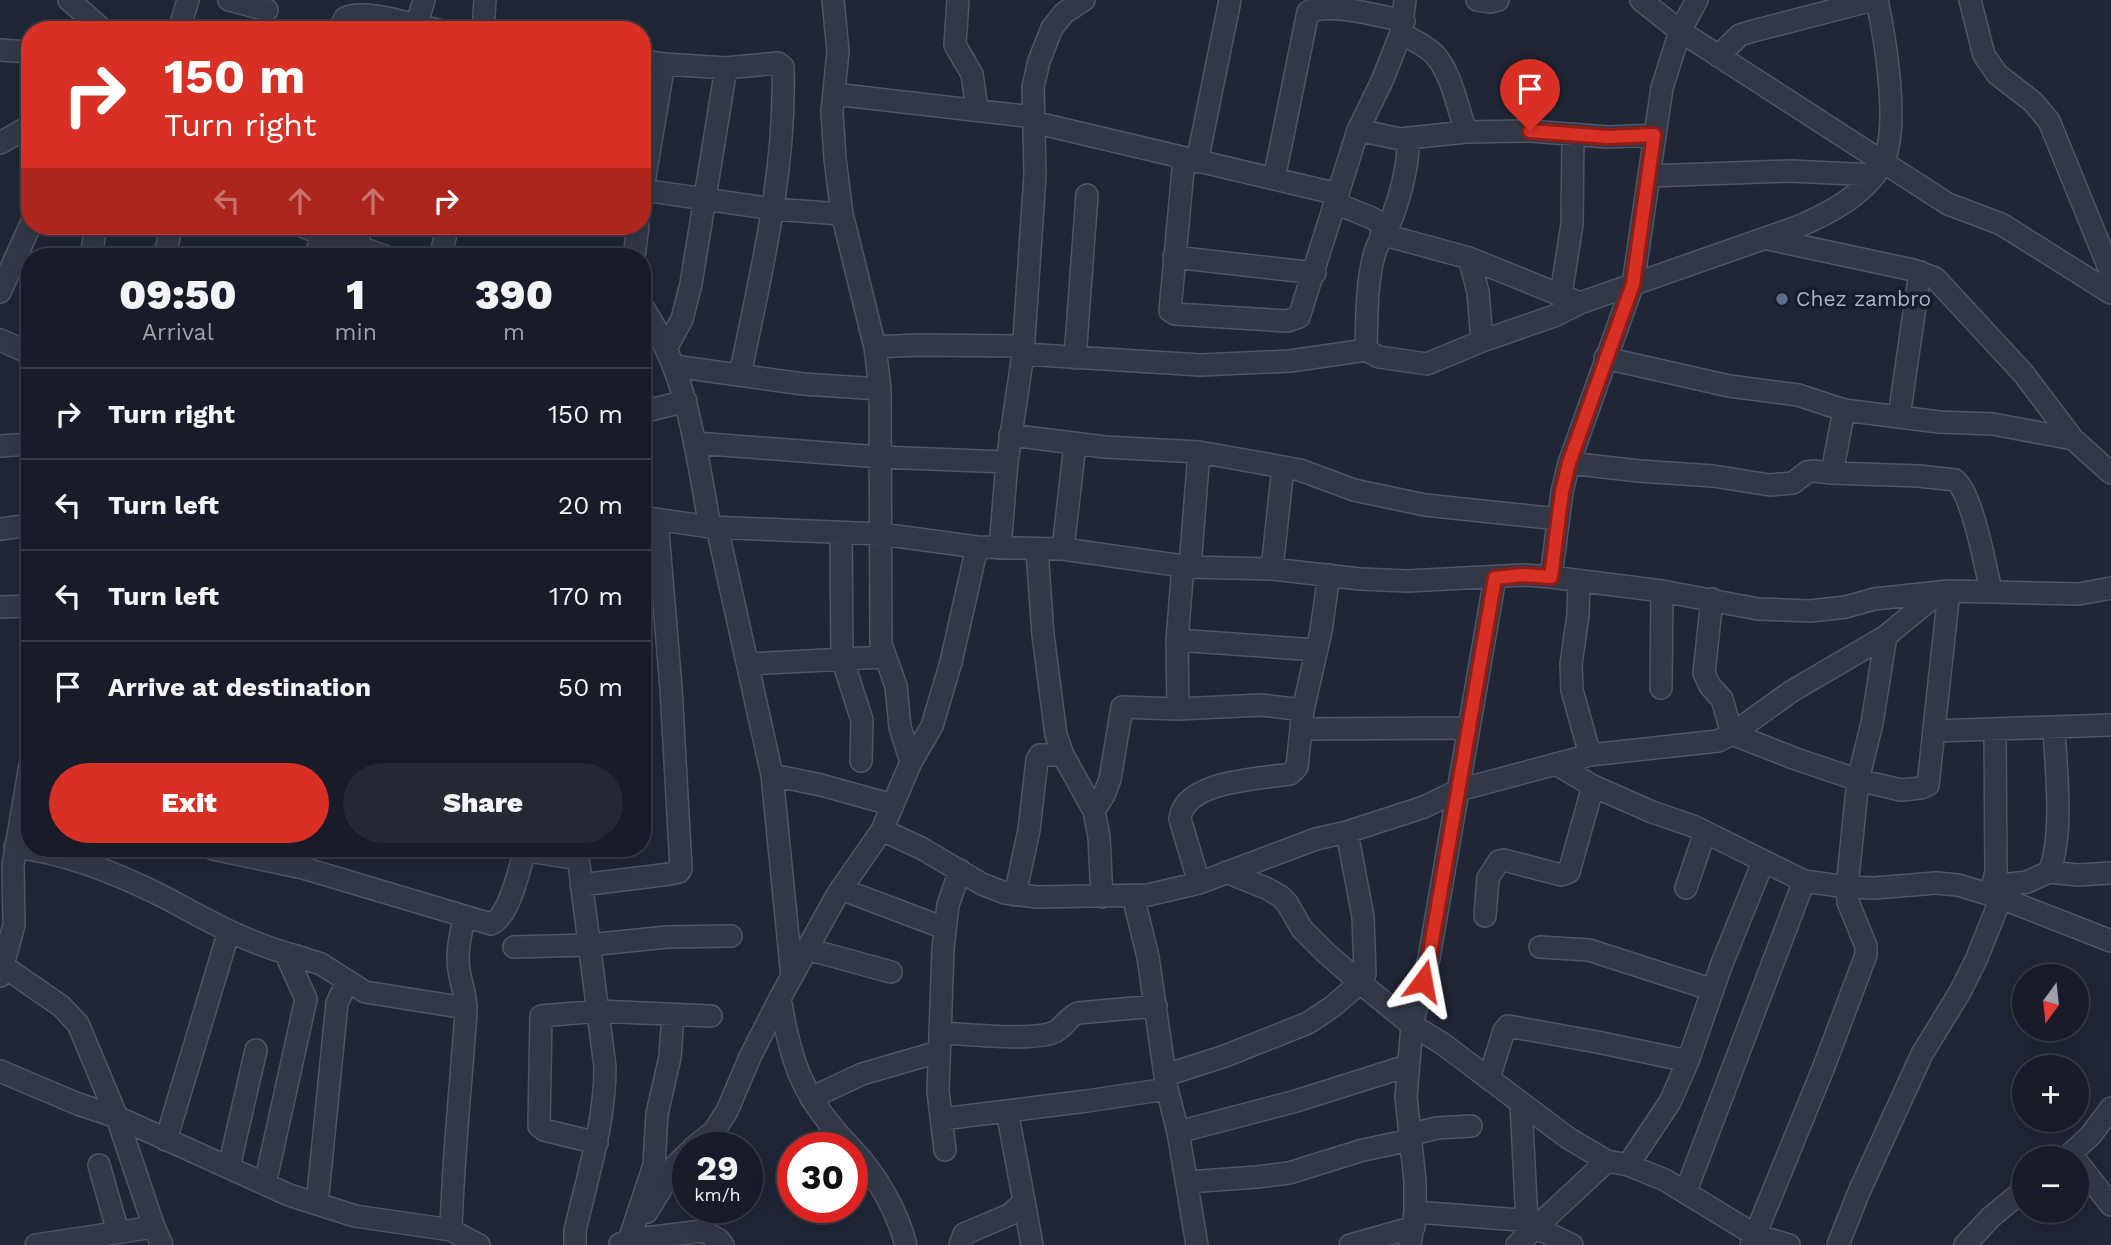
<!DOCTYPE html>
<meta charset="utf-8">
<style>
body{margin:0;font-family:"Work Sans",sans-serif;background:#242934;color:#f1f3f6;height:100vh;display:flex;flex-direction:column;font-size:26px;white-space:nowrap}
*{box-sizing:border-box;margin:0}
p{font-size:23px;color:#9ea1a8}
.icon{flex:none;width:38px;height:38px;fill:none;stroke:currentColor;stroke-width:2;stroke-linecap:round;stroke-linejoin:round}
.map{position:relative;flex:1;overflow:hidden}
.side{position:absolute;left:21px;top:248px;width:630px;height:609px;display:flex;flex-direction:column;background:#171c28;border-radius:28px;box-shadow:0 7px 28px #0002,0 0 0 2px #363a45}
.side>*{flex:none}
.guide{position:absolute;left:21px;top:21px;width:630px;height:214px;border-radius:28px;box-shadow:0 7px 28px #0002,0 0 0 2px #363a45;background:#d93025;color:#fff;overflow:hidden}
.needle{width:46px;rotate:195deg}
.buttons{position:absolute;left:2012px;top:964px;display:grid;gap:14px}
.buttons a{display:grid;place-items:center;width:77px;height:77px;border-radius:50%;background:#171c28;box-shadow:0 7px 28px #0002,0 0 0 2px #363a45;font-size:35px}
.speed{position:absolute;left:672px;top:1132px;display:flex;gap:14px;font-size:35px;font-weight:700;text-align:center}
.speed>*{display:grid;place-content:center;width:91px;height:91px;border-radius:50%;background:#171c28;box-shadow:0 7px 28px #0002,0 0 0 2px #363a45;line-height:1}
.speed small{font-size:18px;font-weight:400}
.speed .limit{border:10px solid #d22;background:#fff;color:#111}
.pin{position:absolute;display:grid;place-items:center;width:60px;height:60px;color:#fff;margin:-72px -30px;border-radius:50% 50% 50% 0;rotate:-45deg;box-shadow:0 0 7px #0007}
.pin .icon{rotate:45deg}
.me{position:absolute;width:77px;margin:-38px;rotate:13deg;stroke-linejoin:round;filter:drop-shadow(0 0 5px #0008)}
.turn{display:flex;align-items:center;gap:24px;height:147px;padding:0 28px;font-size:32px}
.turn .icon{width:91px;height:91px;stroke-width:2.5}
.turn b{display:block;font-size:49px;line-height:60px}
.lanes{display:flex;align-items:center;height:66px;padding:0 28px;background:#0003;justify-content:center;gap:35px;direction:ltr}
.lanes .off{opacity:.35}
.eta{display:flex;justify-content:space-evenly;align-items:center;height:119px;text-align:center}
.eta b{font-size:42px;font-weight:800;line-height:49px}
.action{display:flex;gap:14px;margin-top:auto;padding:14px 28px}
.action a{flex:1;height:80px;border-radius:42px;background:#d93025;color:#fff;font-size:28px;font-weight:800;line-height:80px;text-align:center}
.action a+a{background:#242934;color:#f1f3f6}
ul{padding:0;list-style:none}
li{display:flex;align-items:center;gap:21px;height:91px;padding:0 28px;border-top:2px solid #363a45}
li div{flex:1}
li b{display:block;font-size:26px}
li em{font-style:normal}
.map>svg:first-child{display:block}
.lines{fill:none;stroke-linecap:round;stroke-linejoin:round}
.minor-casing{stroke:#4f5564;stroke-width:24}
.minor{stroke:#323846;stroke-width:21}
.route-casing{stroke:#8d1f18;stroke-width:18}
.route{stroke:#d93025;stroke-width:12}
.service-dot{fill:#5c6f8a;stroke:#181d2a;stroke-width:2.5}
.labels{text-anchor:middle;stroke-width:7;stroke-linejoin:round;paint-order:stroke}
.poi-label{font-size:21px;fill:#abb2c3;stroke:#181d2a;text-anchor:start}
</style>
<div class="map">
<svg width="2111" height="1245" viewBox="0 0 2111 1245">
<rect width="100%" height="100%" fill="#1f2635"/>
<g class="lines">
<!-- minor casing -->
<g class="minor-casing">
<path id="minor" d="M 69,0 L 103,30
M 229,0 L 267,10
M 833,0 L 838,51 L 832,112 L 835,159 L 842,214 L 875,347 L 880,389 L 881,644 L 896,686 L 900,727 L 911,762
M 958,0 L 955,45 L 972,74 L 977,109
M 1477,0 L 1490,2 L 1498,0
M 1641,0 L 1680,31 L 1948,204 L 2001,224 L 2111,293
M 1970,0 L 1984,55 L 1997,74 L 2033,102 L 2049,121 L 2111,273
M 179,30 L 188,0
M 339,30 L 345,18 C 366,8 414,26 438,30
M 415,30 L 424,0
M 483,30 L 485,0
M 1401,33 C 1412,40 1425,45 1434,54 C 1451,71 1458,109 1466,132
M 0,50 L 30,52
M 1718,56 L 1740,35 L 1753,31 L 1873,0
M 642,61 L 664,64 L 642,194
M 664,64 L 726,68 L 778,63 L 783,67 C 786,172 761,273 740,375
M 834,94 L 1033,117
M 1033,122 L 1338,194
M 1358,130 L 1400,139 L 1466,132 L 1530,131 L 1608,137 L 1654,135
M 0,143 L 30,126
M 1184,159 L 1170,311 L 1175,314 L 1287,321 L 1299,317 L 1358,130 L 1382,81 L 1401,33 L 1405,0
M 1197,162 L 1230,0
M 1649,176 L 1790,171 L 1875,175
M 1274,179 L 1308,12 C 1331,2 1379,16 1404,21
M 643,190 L 773,209 L 842,214
M 1335,203 L 1372,218 L 1386,227
M 301,226 L 387,257
M 1381,234 L 1469,258 L 1580,303
M 1768,239 L 1913,270 L 1935,278 L 2023,373 L 2073,439 L 2111,473
M 356,246 L 362,226
M 91,257 L 96,226
M 164,257 L 172,226
M 315,257 L 321,239 L 320,226
M 440,257 L 448,226
M 634,257 L 638,226
M 1174,257 L 1315,273
M 1469,258 L 1478,292 L 1482,341
M 0,292 L 30,226
M 1561,295 L 1572,224 L 1573,134
M 642,306 C 689,376 695,446 710,527
M 0,340 L 30,353
M 667,347 L 682,319 L 691,284 L 726,68
M 875,347 L 919,345 L 1023,346
M 1366,350 C 1367,318 1366,283 1375,252 C 1379,239 1387,230 1392,218 C 1401,193 1409,165 1408,138
M 1023,354 L 1201,365 L 1290,361 L 1366,350 L 1379,357 L 1427,364 L 1482,341 L 1554,316 L 1580,303 L 1797,227 C 1828,214 1865,195 1882,164 C 1901,130 1885,38 1877,0
M 1075,358 L 1087,195
M 1605,358 L 1729,386 L 1798,395 L 1844,410 L 1939,422 L 1993,424 L 2073,439
M 674,366 L 803,384 L 880,389
M 1844,410 L 1832,473 L 1919,476 L 1955,480 C 1973,494 1985,567 1991,590
M 642,412 L 686,401
M 1899,417 L 1920,272
M 1010,435 L 1105,447 L 1199,452 L 1300,470 L 1354,490 L 1425,505 L 1558,519
M 696,443 L 880,457 L 1007,462
M 0,446 L 30,444
M 1569,463 L 1639,471 L 1713,476 L 1770,485 L 1793,483 L 1807,472 L 1814,471 L 1832,473
M 642,517 L 710,527 L 881,534 L 977,547 L 1063,549 L 1190,567 L 1272,569 L 1360,579 L 1407,581 L 1523,575 L 1551,577 L 1662,591 L 1758,609 L 1810,611 L 1846,607 L 1874,599 L 1949,591 L 2079,594 L 2111,588
M 717,527 L 772,775 L 792,977
M 0,529 L 30,525
M 841,533 L 842,658 L 862,720 L 861,761
M 1000,548 L 1007,462 L 1023,354 L 1035,175 L 1033,87 L 1039,61 L 1052,28 L 1064,13 L 1084,0
M 1063,549 L 1075,444
M 1037,550 L 1043,635 L 1056,735 L 1063,755 L 1094,811 L 1099,837 L 1102,897
M 1190,567 L 1199,452
M 1272,569 L 1283,467
M 1551,577 L 1562,492 L 1569,463 L 1633,284 L 1662,88 L 1680,31 L 1697,0
M 1579,581 L 1578,615 L 1571,664 L 1572,690 L 1590,755
M 1712,599 L 1704,673 L 1710,686 L 1722,699 L 1732,734 L 1796,759 L 1858,780 L 1901,790 L 1921,788 L 1928,785 L 1949,591
M 0,607 L 30,606
M 1177,640 L 1316,650
M 748,664 L 885,657
M 1661,688 L 1662,591
M 1178,709 L 1177,640 L 1183,566
M 1301,729 L 1468,728
M 2054,729 C 2056,768 2064,836 2049,872 L 2078,875 L 2111,873
M 1935,731 L 2111,725
M 1556,764 L 1593,786 L 1652,812 L 1693,826 L 1804,881 L 1847,887 L 1874,888 L 1936,883 L 1958,885 L 2001,898 L 2111,941
M 772,775 L 821,785 L 893,805
M 1094,811 L 1104,795 L 1110,779 L 1122,707 L 1178,709 L 1262,705 L 1303,710
M 882,830 L 921,848 L 982,884 L 1005,893 L 1037,897 L 1148,895 L 1199,883 L 1316,839 L 1347,832 L 1424,807 L 1459,790 L 1590,755 L 1718,741 L 1732,734 L 1792,691 L 1886,636 L 1937,594
M 15,847 C 67,853 119,874 166,898 C 207,920 247,943 293,955 L 289,961 L 306,999 L 265,1184
M 213,849 L 303,868 L 491,924 C 510,916 519,869 525,850
M 516,849 L 578,859
M 1226,872 L 1268,889 L 1280,896 L 1287,903 L 1302,929 L 1326,953 L 1364,986 L 1412,1025 L 1443,1044 L 1568,1138 L 1607,1161 L 1628,1165 L 1665,1180 L 1755,1235 L 1789,1245
M 1199,883 L 1180,819 C 1184,780 1261,779 1290,774 L 1297,767 L 1303,710 L 1321,631 L 1329,575
M 581,885 L 670,874 L 679,872 L 681,869 L 671,688 L 657,519
M 1993,886 L 2027,882 L 2049,872
M 1686,888 L 1705,832
M 841,889 L 944,928
M 1015,895 L 1029,830 L 1037,760 L 1040,755 L 1063,755
M 1990,895 L 1996,872 L 1995,729
M 1133,896 L 1148,957 L 1167,1089 L 1178,1132 L 1197,1245
M 1485,916 L 1488,878 L 1499,861 L 1504,860 L 1561,875 L 1569,872 L 1593,786
M 514,947 L 589,945 L 667,937 L 731,936
M 1540,947 L 1589,950 L 1713,990
M 807,949 L 891,972
M 293,955 L 321,964 L 365,992 L 466,1008
M 0,964 L 61,1006 L 78,1024 L 117,1117 L 154,1227 L 162,1245
M 0,976 L 14,925 L 13,865 L 30,765
M 780,998 C 791,1065 803,1098 851,1148
M 940,1033 C 967,1034 1029,1041 1052,1033 C 1064,1029 1067,1017 1078,1013 L 1156,1006
M 0,1071 L 78,1104 L 117,1117 L 289,1195 L 355,1216 L 451,1230 L 479,1245
M 1166,1075 L 1225,1056 L 1308,1023 L 1332,1007 L 1361,982 L 1365,974 L 1363,917 L 1347,832
M 1489,1078 L 1504,1031 L 1508,1026 L 1597,1042 L 1688,1061
M 811,1098 L 862,1074 L 938,1052
M 1521,1103 L 1527,1223
M 942,1119 L 1087,1101 L 1167,1089
M 1178,1132 L 1296,1101 L 1407,1066
M 166,1140 L 229,931
M 597,1143 L 544,1130 L 539,1126 L 541,1016 L 598,1011 L 711,1016
M 693,1148 L 714,1131 L 727,1111 L 750,1057 L 780,998 L 837,895 L 882,830 L 911,762 L 932,726 L 951,662 L 977,547
M 852,1149 C 877,1175 897,1211 906,1245
M 945,1150 L 938,1091 L 943,949 L 948,905 L 960,870
M 2066,1158 L 2091,1135 L 2111,1108
M 2077,1162 L 2111,1205
M 99,1165 L 118,1232
M 1628,1165 L 1670,1102 L 1688,1061 L 1721,966 L 1763,862
M 229,1167 L 256,1050
M 1187,1182 L 1257,1177 L 1289,1173 L 1363,1150 L 1411,1140 L 1417,1133 L 1437,1128 L 1471,1126
M 1686,1191 L 1804,881
M 1024,1201 L 1032,1245
M 317,1204 L 337,1003 L 347,982
M 647,1212 L 674,1167 L 688,1153
M 1415,1212 L 1520,1220 L 1572,1245
M 451,1230 C 453,1157 461,1085 466,1012 C 467,998 461,984 459,970 C 456,952 460,934 465,917
M 629,1240 L 654,1165 L 657,1114 L 670,1057 L 673,1015
M 620,1244 L 629,1240 L 703,1231 L 719,1240 L 723,1245
M 36,1245 L 154,1227
M 575,1245 L 575,1231 C 587,1177 605,1124 605,1067 L 577,849
M 960,1245 L 964,1234 L 1011,1214 L 1024,1201 L 1007,1111
M 1350,1245 L 1414,1227
M 1410,1245 L 1415,1212 L 1415,1181 L 1406,1097 L 1412,1025 L 1429,958 L 1495,578
M 1517,1245 L 1607,1161
M 1751,1245 L 1823,1069 L 1866,955 L 1866,946 L 1848,902 L 1847,887 L 1858,780 L 1872,723 L 1886,636
M 1838,1245 L 1858,1194 L 1922,1054 L 1960,992 L 1976,960 L 2001,898
M 1965,1245 L 1991,1217 L 2025,1189"/>
</g>
<!-- minor -->
<use href="#minor" class="minor"/>
</g>
<g class="lines">
<!-- route casing -->
<g class="route-casing">
<path id="route" d="M 1423,981 L 1429,958 L 1495,578 L 1523,575 L 1551,577 L 1562,492 L 1569,463 L 1633,284 L 1654,135 L 1608,137 L 1530,131"/>
</g>
<!-- route -->
<use href="#route" class="route"/>
</g>
<!-- markers -->
<circle class="service-dot" cx="1782" cy="299" r="7"/>
<g class="labels">
<!-- poi labels -->
<g class="poi-label">
<text x="1796" y="306">Chez zambro</text>
</g>
</g>
</svg>
<div class="buttons">
<a><svg class="needle" viewBox="-14 -14 28 28"><path d="M0-13l5 13h-10z" fill="#e53935"/><path d="M0 13l5-13h-10z" fill="#9ea1a8"/></svg></a>
<a>+</a>
<a>−</a>
</div>
<div class="speed"><div>29<small>km/h</small></div><div class="limit">30</div></div>
<div class="pin" style="left:1530px;top:131px;background:#d93025"><svg class="icon" aria-label="arrive" viewBox="0 0 24 24"><path d="M6 21V4h12l-3 4 3 4H6"/></svg></div>
<svg class="me" style="left:1423px;top:981px" viewBox="-20 -20 40 40"><path d="M0-17L14 15 0 8-14 15z" fill="#d93025" stroke="#fff" stroke-width="4"/></svg>
<div class="guide">
<div class="turn"><svg class="icon" aria-label="right" viewBox="0 0 24 24"><path d="M7 20v-9h11M14 6l5 5-5 5"/></svg><div><b>150 m</b>Turn right</div></div>
<div class="lanes"><svg class="icon off" aria-label="left" viewBox="0 0 24 24"><path d="M17 20v-9H6M10 6l-5 5 5 5"/></svg><svg class="icon off" aria-label="ahead" viewBox="0 0 24 24"><path d="M12 20V5M6 11l6-6 6 6"/></svg><svg class="icon off" aria-label="ahead" viewBox="0 0 24 24"><path d="M12 20V5M6 11l6-6 6 6"/></svg><svg class="icon" aria-label="right" viewBox="0 0 24 24"><path d="M7 20v-9h11M14 6l5 5-5 5"/></svg></div>
</div>
<section class="side">
<div class="eta">
<div><b>09:50</b><p>Arrival</p></div>
<div><b>1</b><p>min</p></div>
<div><b>390</b><p>m</p></div>
</div>
<ul>
<li><svg class="icon" aria-label="right" viewBox="0 0 24 24"><path d="M7 20v-9h11M14 6l5 5-5 5"/></svg><div><b>Turn right</b></div><em>150 m</em></li>
<li><svg class="icon" aria-label="left" viewBox="0 0 24 24"><path d="M17 20v-9H6M10 6l-5 5 5 5"/></svg><div><b>Turn left</b></div><em>20 m</em></li>
<li><svg class="icon" aria-label="left" viewBox="0 0 24 24"><path d="M17 20v-9H6M10 6l-5 5 5 5"/></svg><div><b>Turn left</b></div><em>170 m</em></li>
<li><svg class="icon" aria-label="arrive" viewBox="0 0 24 24"><path d="M6 21V4h12l-3 4 3 4H6"/></svg><div><b>Arrive at destination</b></div><em>50 m</em></li>
</ul>
<div class="action"><a>Exit</a><a>Share</a></div>
</section>
</div>
